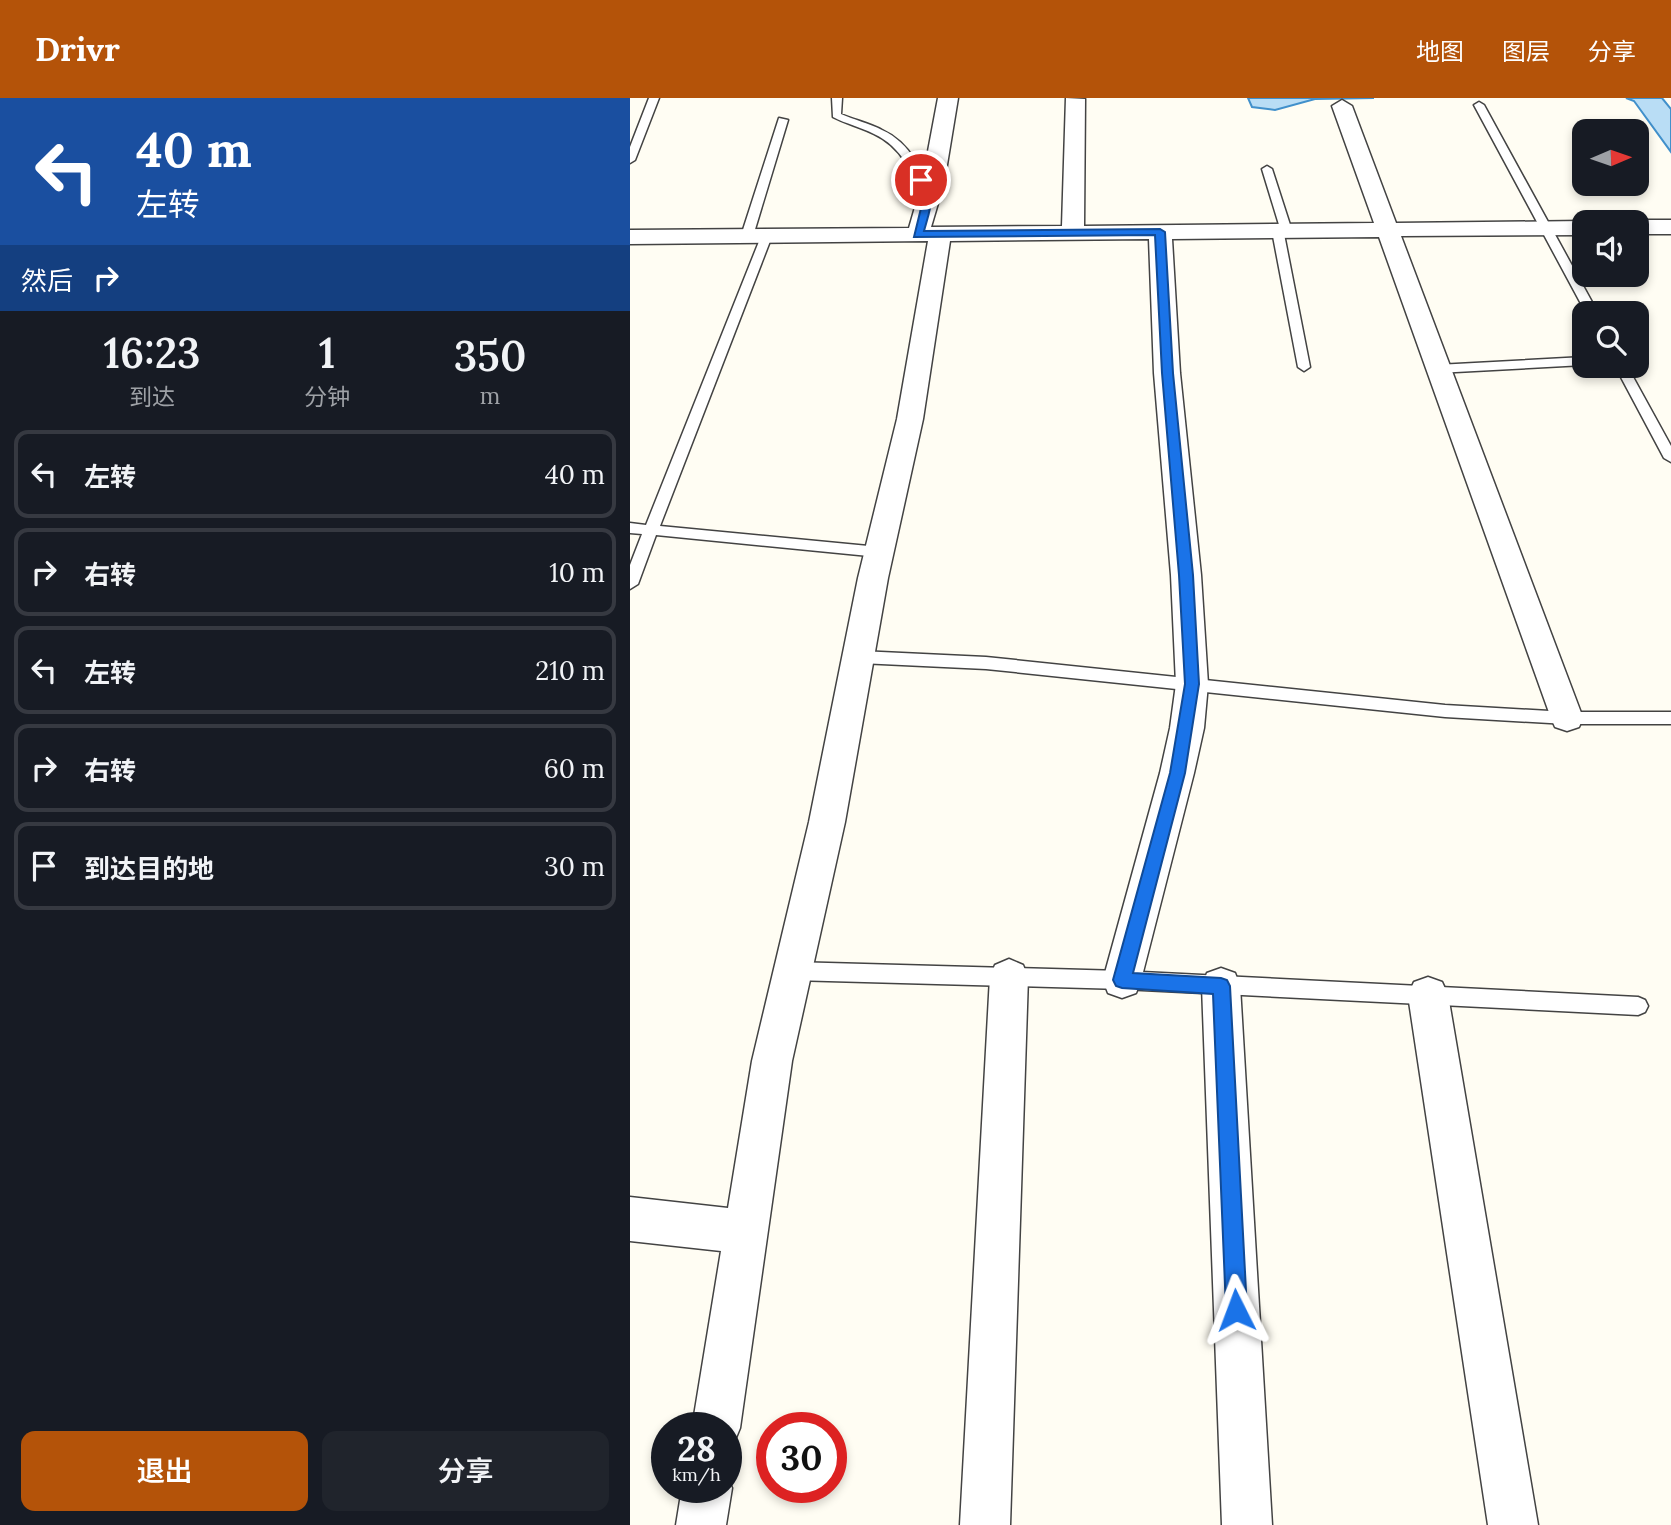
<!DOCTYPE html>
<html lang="zh">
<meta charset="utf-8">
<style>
body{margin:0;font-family:Lora,"Noto Sans SC",serif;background:#20242c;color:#f1f3f6;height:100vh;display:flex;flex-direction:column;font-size:26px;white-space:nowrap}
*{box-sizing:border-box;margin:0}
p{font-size:23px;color:#9ea1a6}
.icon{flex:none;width:38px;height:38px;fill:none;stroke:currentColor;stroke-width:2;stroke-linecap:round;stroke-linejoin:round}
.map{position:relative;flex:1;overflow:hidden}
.panel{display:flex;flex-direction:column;background:#171b24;width:630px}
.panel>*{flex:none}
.top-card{background:#1a4fa0;color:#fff;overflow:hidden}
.needle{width:46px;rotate:88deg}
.tools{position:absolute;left:942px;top:21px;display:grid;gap:14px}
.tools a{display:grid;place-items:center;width:77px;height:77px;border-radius:14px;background:#171b24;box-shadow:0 4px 10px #0003;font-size:35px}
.speed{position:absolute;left:21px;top:1314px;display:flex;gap:14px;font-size:35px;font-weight:700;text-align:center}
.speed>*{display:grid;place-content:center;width:91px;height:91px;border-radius:50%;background:#171b24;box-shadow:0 4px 10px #0003;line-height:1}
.speed small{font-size:18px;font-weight:400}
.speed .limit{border:10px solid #d22;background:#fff;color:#111}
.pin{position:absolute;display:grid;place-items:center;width:60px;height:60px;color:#fff;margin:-30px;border:4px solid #fff;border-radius:50%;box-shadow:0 2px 7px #0007}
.me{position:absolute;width:77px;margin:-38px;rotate:357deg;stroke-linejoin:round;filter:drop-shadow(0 0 5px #0008)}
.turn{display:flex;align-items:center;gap:24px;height:147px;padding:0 21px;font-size:32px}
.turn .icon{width:91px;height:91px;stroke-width:2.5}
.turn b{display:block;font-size:49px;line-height:60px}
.then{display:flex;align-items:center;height:66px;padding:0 21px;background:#0003;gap:14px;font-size:26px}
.eta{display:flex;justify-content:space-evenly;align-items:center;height:119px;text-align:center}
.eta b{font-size:42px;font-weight:600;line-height:49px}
.cta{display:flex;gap:14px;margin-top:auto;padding:14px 21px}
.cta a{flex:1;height:80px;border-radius:14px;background:#b45309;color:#fff;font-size:28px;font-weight:600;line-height:80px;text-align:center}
.cta a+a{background:#20242c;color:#f1f3f6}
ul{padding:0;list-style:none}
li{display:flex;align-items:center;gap:21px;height:88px;margin:0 14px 10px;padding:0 7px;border:4px solid #363941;border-radius:14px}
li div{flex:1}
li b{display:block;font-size:26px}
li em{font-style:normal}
header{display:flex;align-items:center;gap:42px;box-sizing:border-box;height:98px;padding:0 35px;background:#b45309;color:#fff}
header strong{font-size:33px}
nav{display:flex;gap:38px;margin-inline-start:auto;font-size:24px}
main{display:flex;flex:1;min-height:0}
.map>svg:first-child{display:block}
.water{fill:#b9ddf5;stroke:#4190cb;stroke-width:2}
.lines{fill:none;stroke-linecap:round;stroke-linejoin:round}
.service-casing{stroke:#434343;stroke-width:3}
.minor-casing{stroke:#434343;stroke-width:3}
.service{fill:#fff;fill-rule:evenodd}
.minor{fill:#fff;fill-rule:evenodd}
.route{fill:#1a73e8;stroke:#114b97;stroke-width:2}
</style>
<header>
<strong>Drivr</strong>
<nav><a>地图</a><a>图层</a><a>分享</a></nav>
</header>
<main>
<section class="panel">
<div class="top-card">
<div class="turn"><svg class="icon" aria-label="left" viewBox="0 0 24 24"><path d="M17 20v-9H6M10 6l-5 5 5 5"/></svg><div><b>40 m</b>左转</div></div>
<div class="then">然后<svg class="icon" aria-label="right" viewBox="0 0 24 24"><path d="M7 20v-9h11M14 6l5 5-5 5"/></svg></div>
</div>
<div class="eta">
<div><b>16:23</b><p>到达</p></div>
<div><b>1</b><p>分钟</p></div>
<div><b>350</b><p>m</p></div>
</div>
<ul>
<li><svg class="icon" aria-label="left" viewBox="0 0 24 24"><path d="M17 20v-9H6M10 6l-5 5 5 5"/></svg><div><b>左转</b></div><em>40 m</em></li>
<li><svg class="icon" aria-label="right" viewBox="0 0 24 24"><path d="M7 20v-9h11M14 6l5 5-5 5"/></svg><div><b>右转</b></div><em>10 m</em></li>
<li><svg class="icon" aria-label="left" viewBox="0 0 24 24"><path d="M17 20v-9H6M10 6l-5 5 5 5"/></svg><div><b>左转</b></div><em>210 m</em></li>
<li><svg class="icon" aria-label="right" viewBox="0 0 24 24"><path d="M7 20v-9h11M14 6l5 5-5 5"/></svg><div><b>右转</b></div><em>60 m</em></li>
<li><svg class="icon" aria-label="arrive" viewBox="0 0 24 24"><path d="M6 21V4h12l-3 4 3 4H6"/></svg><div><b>到达目的地</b></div><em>30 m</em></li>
</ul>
<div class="cta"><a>退出</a><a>分享</a></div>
</section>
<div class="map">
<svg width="1041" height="1427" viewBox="0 0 1041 1427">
<rect width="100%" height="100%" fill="#fffdf3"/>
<!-- water -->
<path class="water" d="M 618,0 L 744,0 L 685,1 L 645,12 L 622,9 Z
M 996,0 L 1032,0 L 1041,11 L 1041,54 L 1004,3 Z"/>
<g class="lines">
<!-- service casing -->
<g class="service-casing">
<path id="service" d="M 19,0 L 29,0 L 5,62 L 0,65 L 0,49 Z
M 202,0 L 212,0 L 211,16 C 224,22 239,25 252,32 C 281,45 293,74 303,102 L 302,104 L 293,102 C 283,75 272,49 244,36 C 231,29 216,26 203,19 Z
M 849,4 L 854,7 L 968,215 L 956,215 L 844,7 Z
M 149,20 L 158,22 L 123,138 L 113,140 L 111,138 Z
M 637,68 L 642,71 L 662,133 L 654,136 L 680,269 L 674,273 L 668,269 L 642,133 L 650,130 L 632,71 Z
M 132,136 L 142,138 L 30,428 L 249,449 L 256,454 L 249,459 L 26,437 L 8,486 L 0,491 L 0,467 L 12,436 L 0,435 L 0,425 L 16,427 Z
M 954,259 L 954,267 L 807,275 L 801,271 L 807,267 Z
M 985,268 L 997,268 L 1041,348 L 1041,364 L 1034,360 Z
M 230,553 L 356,559 L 815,607 L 937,614 L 1041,614 L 1041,626 L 937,626 L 815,619 L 356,571 L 230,565 L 222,559 Z
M 162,864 L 492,873 L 1008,899 L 1015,902 L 1018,908 L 1015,914 L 1008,917 L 492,891 L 162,882 L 155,879 L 152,873 L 155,867 Z"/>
</g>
<!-- minor casing -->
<g class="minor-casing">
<path id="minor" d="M 308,0 L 328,0 L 314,85 L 301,129 L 432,128 L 436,0 L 455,1 L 454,128 L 744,125 L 702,8 L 712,2 L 722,8 L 766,125 L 954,123 L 958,124 L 954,124 L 954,137 L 771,138 L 953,620 L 949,629 L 937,633 L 925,629 L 921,620 L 749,139 L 542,141 L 550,275 L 571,477 L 578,586 L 574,630 L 564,675 L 511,882 L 506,895 L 492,900 L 478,895 L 473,882 L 530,675 L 540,630 L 546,586 L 541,477 L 524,275 L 519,141 L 320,143 L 293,321 L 258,480 L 215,724 L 162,963 L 110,1330 L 103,1347 L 96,1350 L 96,1330 L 62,1330 L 91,1153 L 0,1143 L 0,1099 L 98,1110 L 122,963 L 179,724 L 228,480 L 267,321 L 298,143 L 0,146 L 0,132 L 279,130 L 292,85 Z
M 1006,122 L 1041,122 L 1041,136 L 1006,136 L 1006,124 L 998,124 Z
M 379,861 L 393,867 L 398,879 L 380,1427 L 330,1427 L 360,879 L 365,867 Z
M 591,870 L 605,875 L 610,888 L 642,1427 L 592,1427 L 572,888 L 577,875 Z
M 798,879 L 812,884 L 818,897 L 908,1427 L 858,1427 L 778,897 L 784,884 Z
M 96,1376 L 102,1390 L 96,1427 L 46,1427 L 52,1390 L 96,1390 Z"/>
</g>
<!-- service -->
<use href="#service" class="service"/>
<!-- minor -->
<use href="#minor" class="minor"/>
</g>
<!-- route -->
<path class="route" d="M 291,79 C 310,90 298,117 294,133 L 530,131 L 535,134 L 543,275 L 563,477 L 569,586 L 555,675 L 503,875 L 591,880 L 597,882 L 600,888 L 617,1212 L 614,1219 L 606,1222 L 599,1219 L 596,1212 L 583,896 L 492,890 L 486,888 L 483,882 L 540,675 L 555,586 L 549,477 L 532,275 L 525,137 L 284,139 L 293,102 L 286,82 Z"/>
</svg>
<div class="tools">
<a><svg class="needle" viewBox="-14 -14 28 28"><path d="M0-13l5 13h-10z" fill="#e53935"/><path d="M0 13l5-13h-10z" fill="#9ea1a6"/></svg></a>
<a><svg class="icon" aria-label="sound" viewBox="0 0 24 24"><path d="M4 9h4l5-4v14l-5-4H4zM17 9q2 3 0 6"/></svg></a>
<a><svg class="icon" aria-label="search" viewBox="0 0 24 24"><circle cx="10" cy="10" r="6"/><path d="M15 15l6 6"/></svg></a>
</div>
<div class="speed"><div>28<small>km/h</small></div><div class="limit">30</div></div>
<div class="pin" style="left:291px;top:82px;background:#d93025"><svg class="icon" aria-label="arrive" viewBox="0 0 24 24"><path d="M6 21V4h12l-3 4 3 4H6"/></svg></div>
<svg class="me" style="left:606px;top:1212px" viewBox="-20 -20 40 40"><path d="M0-17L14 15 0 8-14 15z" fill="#1a73e8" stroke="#fff" stroke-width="4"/></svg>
</div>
</main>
